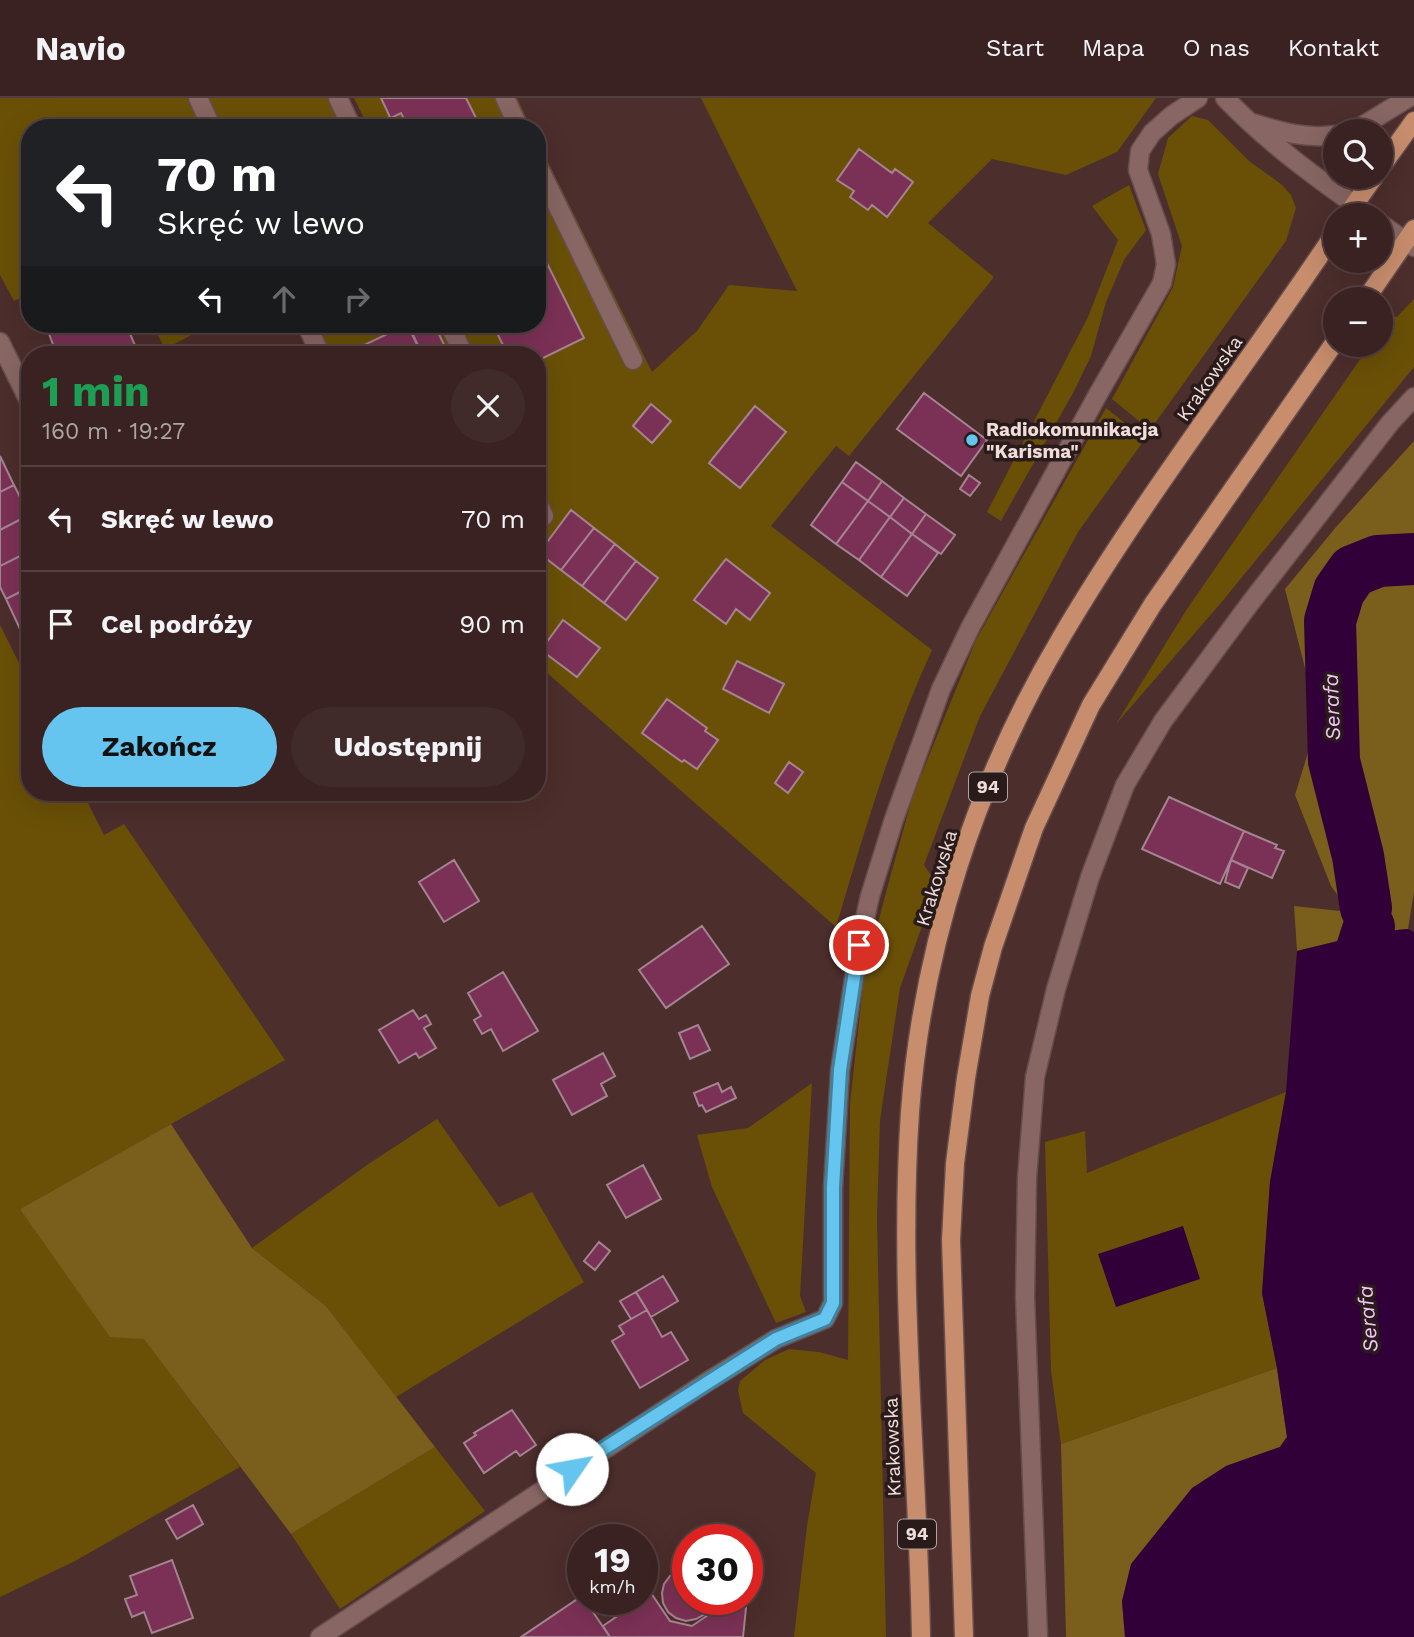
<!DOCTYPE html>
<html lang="pl">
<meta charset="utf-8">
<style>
body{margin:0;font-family:"Work Sans",sans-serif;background:#402a2a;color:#f1f3f6;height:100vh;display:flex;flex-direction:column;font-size:26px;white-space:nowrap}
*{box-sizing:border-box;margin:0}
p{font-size:23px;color:#aba4a5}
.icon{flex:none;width:38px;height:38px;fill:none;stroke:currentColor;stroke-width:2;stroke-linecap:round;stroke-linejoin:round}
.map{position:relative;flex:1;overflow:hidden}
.side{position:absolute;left:21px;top:248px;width:525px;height:455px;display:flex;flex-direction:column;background:#392221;border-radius:28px;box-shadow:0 7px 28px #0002,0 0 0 2px #533f3f}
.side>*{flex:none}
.top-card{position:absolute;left:21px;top:21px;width:525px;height:214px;border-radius:28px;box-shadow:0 7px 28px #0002,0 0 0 2px #533f3f;background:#202124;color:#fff;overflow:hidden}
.tools{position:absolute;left:1323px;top:21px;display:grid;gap:14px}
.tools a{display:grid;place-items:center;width:70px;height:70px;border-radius:50%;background:#392221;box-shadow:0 7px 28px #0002,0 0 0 2px #533f3f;font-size:35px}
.speed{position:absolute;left:567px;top:1426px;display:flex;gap:14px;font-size:35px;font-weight:700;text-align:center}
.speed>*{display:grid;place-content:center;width:91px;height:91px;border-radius:50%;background:#392221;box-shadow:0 7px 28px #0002,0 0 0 2px #533f3f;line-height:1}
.speed small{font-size:18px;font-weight:400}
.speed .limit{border:10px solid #d22;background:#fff;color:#111}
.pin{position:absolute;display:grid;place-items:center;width:60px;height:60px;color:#fff;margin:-30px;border:4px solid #fff;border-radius:50%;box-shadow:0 2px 7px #0007}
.me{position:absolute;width:77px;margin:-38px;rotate:57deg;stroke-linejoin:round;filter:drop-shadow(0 0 5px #0008)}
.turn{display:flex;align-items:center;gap:24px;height:147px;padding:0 21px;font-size:32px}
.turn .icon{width:91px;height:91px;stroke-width:2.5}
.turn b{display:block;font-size:49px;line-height:60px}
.lanes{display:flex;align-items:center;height:66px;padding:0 21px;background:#0003;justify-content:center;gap:35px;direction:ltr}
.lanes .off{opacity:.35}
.round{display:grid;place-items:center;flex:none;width:74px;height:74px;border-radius:37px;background:#402a2a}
.summary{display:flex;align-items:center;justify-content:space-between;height:119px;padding:0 21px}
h1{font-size:42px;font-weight:700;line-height:52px;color:#1e9e55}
.action{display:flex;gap:14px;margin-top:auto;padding:14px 21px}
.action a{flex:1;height:80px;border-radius:42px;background:#65c5ee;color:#111;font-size:28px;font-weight:700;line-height:80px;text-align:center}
.action a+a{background:#402a2a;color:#f1f3f6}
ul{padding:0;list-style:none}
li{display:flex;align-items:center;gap:21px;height:105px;padding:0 21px;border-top:2px solid #533f3f}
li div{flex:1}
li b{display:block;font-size:26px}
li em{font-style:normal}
header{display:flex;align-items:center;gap:42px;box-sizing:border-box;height:98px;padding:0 35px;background:#392221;border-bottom:2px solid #533f3f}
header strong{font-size:33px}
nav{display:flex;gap:38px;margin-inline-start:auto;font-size:24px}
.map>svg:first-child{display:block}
.green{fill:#6a5007}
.forest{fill:#795e1c}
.water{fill:#310039}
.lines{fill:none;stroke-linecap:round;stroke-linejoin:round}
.river{stroke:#310039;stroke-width:52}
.building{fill:#7b3155;stroke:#a58491;stroke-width:2}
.minor-casing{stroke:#664d4b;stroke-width:21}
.major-casing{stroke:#664d4b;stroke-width:21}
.minor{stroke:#876663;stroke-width:18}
.major{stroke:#c78d6d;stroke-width:18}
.route-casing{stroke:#42809b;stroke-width:18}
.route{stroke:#65c5ee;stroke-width:12}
.poi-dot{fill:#65c5ee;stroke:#281b1a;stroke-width:2.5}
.labels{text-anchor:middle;stroke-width:7;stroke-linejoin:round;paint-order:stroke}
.shield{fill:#281b1a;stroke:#b4a2a0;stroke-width:2}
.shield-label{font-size:18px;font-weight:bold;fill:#f0dcda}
.street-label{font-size:19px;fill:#f0dcda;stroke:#281b1a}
.poi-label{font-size:19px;font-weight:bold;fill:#f0dcda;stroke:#281b1a;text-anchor:start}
.water-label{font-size:21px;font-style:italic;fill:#f1c4f8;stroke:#281b1a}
</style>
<header>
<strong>Navio</strong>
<nav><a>Start</a><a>Mapa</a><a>O nas</a><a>Kontakt</a></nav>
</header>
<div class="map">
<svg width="1414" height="1539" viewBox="0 0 1414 1539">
<rect width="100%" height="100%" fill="#4c2e2c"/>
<!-- green -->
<path class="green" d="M 0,0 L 189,0 L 203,30 L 30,30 L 30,196 L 14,203 L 0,177 Z
M 207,0 L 328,0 L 343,30 L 222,30 Z
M 354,0 L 517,0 L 531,30 L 369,30 Z
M 701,0 L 1156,0 L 1117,54 L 1066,77 L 992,61 L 928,125 L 994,179 L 849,358 L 836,348 L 771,428 L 932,552 C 891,641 864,735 836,829 L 537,566 L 537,257 L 329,257 L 314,226 L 537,226 L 537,42 L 652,274 L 697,233 L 729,187 L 797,193 Z
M 1192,18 L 1208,22 L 1249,63 L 1281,86 L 1291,97 L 1296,110 L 1286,143 L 1150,332 L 1112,301 L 1173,189 L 1182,148 L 1158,76 L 1168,40 Z
M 1129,87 L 1146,132 L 1124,162 L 1106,204 L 1091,258 L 1073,295 L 1001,423 L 987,414 L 1088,219 L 1118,142 L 1092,108 Z
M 1414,201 L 1414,269 L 1220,506 L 1116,626 L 1187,511 L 1370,247 L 1381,247 L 1381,231 L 1390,217 L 1397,219 Z
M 152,226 L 212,226 L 165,251 Z
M 1106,310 L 1145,341 L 1078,434 L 980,618 L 924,767 L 937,786 L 900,890 L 880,1022 L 877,1120 L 886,1539 L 794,1539 L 807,1428 L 816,1375 L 743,1315 L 738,1292 L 740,1283 L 765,1262 L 789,1251 L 819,1254 L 848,1262 L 850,1005 L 864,879 L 888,787 L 913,697 L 976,542 Z
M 0,527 L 30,587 L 30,695 L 83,695 L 104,737 L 124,726 L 285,962 L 20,1111 L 144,1240 L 240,1369 L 75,1463 L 0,1499 Z
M 812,985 L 800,1198 L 806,1214 L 776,1225 L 712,1089 L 697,1037 L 748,1030 Z
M 1286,994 L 1270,1084 L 1262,1195 L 1277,1270 L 1061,1346 L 1051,1273 L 1045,1044 L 1085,1033 L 1087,1075 Z
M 437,1021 L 499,1109 L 532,1094 L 584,1184 L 396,1299 L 326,1208 L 252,1150 L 367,1067 Z
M 435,1349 L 485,1413 L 340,1511 L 291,1436 Z"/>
<!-- forest -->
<path class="forest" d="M 1414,343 L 1414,794 L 1408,831 L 1375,834 L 1297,853 L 1294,808 L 1350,814 L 1331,788 L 1295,697 L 1313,638 L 1307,578 L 1285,491 L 1336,429 Z
M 171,1026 L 252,1150 L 326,1208 L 435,1349 L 291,1436 L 144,1241 L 110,1239 L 20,1111 Z
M 1277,1270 L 1287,1339 L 1280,1349 L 1226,1368 L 1122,1503 L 1125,1539 L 1066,1539 L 1061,1346 Z"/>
<!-- water -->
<path class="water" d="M 1408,831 L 1414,834 L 1414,1539 L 1125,1539 L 1122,1503 L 1131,1466 L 1192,1390 L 1226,1368 L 1280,1349 L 1287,1339 L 1277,1270 L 1262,1195 L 1270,1084 L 1286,994 L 1297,853 L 1375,834 Z
M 1183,1128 L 1200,1181 L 1116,1209 L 1098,1156 Z"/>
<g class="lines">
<!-- river -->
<path class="river" d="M 1366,810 L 1358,758 L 1334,663 L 1330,523 L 1339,493 L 1353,473 L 1378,463 L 1414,461
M 1344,906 L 1369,829"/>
</g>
<!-- building -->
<path class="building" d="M 381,0 L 466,0 L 481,30 L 409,30 L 401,15 L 385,23 L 385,21 L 390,19 Z
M 859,51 L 892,75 L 895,71 L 913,84 L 887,119 L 872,107 L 868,112 L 850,99 L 854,93 L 837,82 Z
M 537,145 L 584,240 L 537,263 L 537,257 L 508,257 L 494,229 L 488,230 L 496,226 L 537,226 Z
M 50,226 L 126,226 L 139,257 L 57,257 L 46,228 Z
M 407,226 L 434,226 L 449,257 L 422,257 Z
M 408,226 L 422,256 L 363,257 L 360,249 Z
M 924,295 L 987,342 L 961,378 L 897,331 Z
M 651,306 L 671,323 L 652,345 L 633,328 Z
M 755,308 L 786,334 L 740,390 L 709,365 Z
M 0,358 L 14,387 L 0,394 Z
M 856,364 L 882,383 L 868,403 L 842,384 Z
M 969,377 L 980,385 L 970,398 L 960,391 Z
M 882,383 L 904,400 L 890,419 L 868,403 Z
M 842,384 L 868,403 L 836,446 L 811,427 Z
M 14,387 L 29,417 L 0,432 L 0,394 Z
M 904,400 L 926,416 L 912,436 L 890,419 Z
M 868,403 L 890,419 L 859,462 L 836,446 Z
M 571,412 L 594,430 L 561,472 L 539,455 Z
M 926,416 L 955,437 L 941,456 L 912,436 Z
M 29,417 L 30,453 L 0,468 L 0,432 Z
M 890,419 L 912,436 L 881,479 L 859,462 Z
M 594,430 L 615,446 L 582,488 L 561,472 Z
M 912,436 L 938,455 L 907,498 L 881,479 Z
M 615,446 L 636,463 L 604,505 L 582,488 Z
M 30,453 L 30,489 L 6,501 L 0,489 L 0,468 Z
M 726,461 L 770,495 L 750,522 L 736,511 L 726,526 L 694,502 Z
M 636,463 L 658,480 L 626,522 L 604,505 Z
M 30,489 L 30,527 L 20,531 L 6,501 Z
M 563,522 L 600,550 L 577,579 L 541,552 Z
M 737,563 L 784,586 L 769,615 L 723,591 Z
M 667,601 L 707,630 L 705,633 L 718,642 L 697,671 L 684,662 L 682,664 L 642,635 Z
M 789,664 L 803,674 L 788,695 L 775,685 Z
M 1169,699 L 1244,733 L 1220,786 L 1142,751 Z
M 1244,733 L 1277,747 L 1275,750 L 1284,753 L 1272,780 L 1231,762 Z
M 454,762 L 479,803 L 444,824 L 419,784 Z
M 1231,762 L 1248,770 L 1239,790 L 1225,784 Z
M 702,828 L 729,866 L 666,910 L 639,872 Z
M 503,874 L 538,933 L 503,953 L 491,931 L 482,936 L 474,922 L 481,918 L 468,895 Z
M 413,912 L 419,921 L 426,917 L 431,926 L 424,930 L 436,950 L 419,960 L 416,955 L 399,965 L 379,932 Z
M 698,927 L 710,952 L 690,961 L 679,935 Z
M 603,955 L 615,978 L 601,986 L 607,998 L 572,1017 L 553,982 Z
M 718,985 L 722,994 L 731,989 L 736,1000 L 706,1014 L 702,1007 L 699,1008 L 694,995 Z
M 643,1067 L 661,1101 L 626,1120 L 607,1087 Z
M 599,1144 L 610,1153 L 595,1172 L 584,1163 Z
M 663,1178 L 678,1203 L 651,1219 L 636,1194 Z
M 636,1194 L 647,1212 L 631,1221 L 620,1203 Z
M 647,1212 L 662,1239 L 671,1234 L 688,1262 L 640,1290 L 612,1243 L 624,1236 L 619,1228 Z
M 512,1312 L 536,1347 L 520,1358 L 516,1353 L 484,1375 L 464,1345 L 476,1337 L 474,1335 Z
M 193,1407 L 203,1426 L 177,1441 L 166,1422 Z
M 172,1462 L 193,1520 L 152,1535 L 144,1514 L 132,1519 L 125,1501 L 137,1497 L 130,1478 Z
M 688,1472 L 688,1502 L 712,1502 L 705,1516 L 696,1521 L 686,1523 L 676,1520 L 668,1514 L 663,1505 L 662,1495 L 664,1486 L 670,1478 L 679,1473 Z
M 651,1495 L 670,1523 L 692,1528 L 711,1515 L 714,1502 L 743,1502 L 746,1510 L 743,1539 L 610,1539 L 603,1528 Z
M 582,1498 L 610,1539 L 521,1539 Z"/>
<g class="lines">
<!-- minor casing -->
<g class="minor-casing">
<path id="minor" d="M 198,0 L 212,30
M 338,0 L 352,30
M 505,0 L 519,30
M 1225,0 C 1268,45 1318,81 1369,117
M 1253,25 C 1281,34 1306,41 1335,37
M 1354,33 L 1408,0
M 537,66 L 633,262
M 1381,126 L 1414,149
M 306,226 L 321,257
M 449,226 L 464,257
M 0,244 L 30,305
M 537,404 L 544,418
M 320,1539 L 707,1284 L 776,1241 L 825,1221 L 833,1205 L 833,1089 L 840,973 L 859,847 L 870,798 L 894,721 L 941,591 L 970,530 L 1097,298 L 1162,185 L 1166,166 L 1161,136 L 1138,72 L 1140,53 L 1152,35 L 1171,18 L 1198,0
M 1038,1539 L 1025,1199 L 1027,1080 L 1035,979 L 1056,891 L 1090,779 L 1125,687 L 1163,623 L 1251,504 L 1390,325 L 1414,299"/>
</g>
<!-- major casing -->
<g class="major-casing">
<path id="major" d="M 1381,69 L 1414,23
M 1347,117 L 1374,79
M 1366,201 L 1414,131
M 921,1539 C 918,1364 898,1189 910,1014 C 922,848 977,681 1062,538 C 1144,399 1245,270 1335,135
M 964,1539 L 951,1142 L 955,1065 L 966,980 L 980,898 L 993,849 L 1034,730 L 1091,607 L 1153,506 L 1335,244"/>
</g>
<!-- minor -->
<use href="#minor" class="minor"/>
<!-- major -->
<use href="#major" class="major"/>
</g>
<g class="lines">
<!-- route casing -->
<g class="route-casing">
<path id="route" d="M 572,1371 L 776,1241 L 825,1221 L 833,1205 L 833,1089 L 840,972 L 859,847"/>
</g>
<!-- route -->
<use href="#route" class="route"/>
</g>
<!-- markers -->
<circle class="poi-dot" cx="972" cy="342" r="7"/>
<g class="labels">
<!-- shield labels -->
<g class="shield">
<rect x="969" y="674.5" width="38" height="29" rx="5"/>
<rect x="898" y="1421.5" width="38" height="29" rx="5"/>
</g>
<g class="shield-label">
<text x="988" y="695">94</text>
<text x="917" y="1442">94</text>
</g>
<!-- street labels -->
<g class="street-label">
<text transform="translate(1209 280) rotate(-55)" y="7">Krakowska</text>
<text transform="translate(936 780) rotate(-73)" y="7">Krakowska</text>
<text transform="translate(892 1349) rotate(-92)" y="7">Krakowska</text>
</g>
<!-- poi labels -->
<g class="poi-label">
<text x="986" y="338">Radiokomunikacja<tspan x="986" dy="22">"Karisma"</tspan></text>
</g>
<!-- water labels -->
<g class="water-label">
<text transform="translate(1332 609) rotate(-92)" y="7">Serafa</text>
<text transform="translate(1368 1221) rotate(-95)" y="7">Serafa</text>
</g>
</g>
</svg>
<div class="tools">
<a><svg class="icon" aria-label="search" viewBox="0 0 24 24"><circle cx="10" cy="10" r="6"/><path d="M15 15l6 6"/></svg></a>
<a>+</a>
<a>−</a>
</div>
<div class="speed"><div>19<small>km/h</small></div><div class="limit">30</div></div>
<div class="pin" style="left:859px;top:847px;background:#d93025"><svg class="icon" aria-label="arrive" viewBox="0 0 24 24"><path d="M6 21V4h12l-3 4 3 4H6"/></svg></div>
<svg class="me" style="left:572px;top:1371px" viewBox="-20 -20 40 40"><circle r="19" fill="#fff"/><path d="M0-13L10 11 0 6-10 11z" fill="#65c5ee"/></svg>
<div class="top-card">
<div class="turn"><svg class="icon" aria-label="left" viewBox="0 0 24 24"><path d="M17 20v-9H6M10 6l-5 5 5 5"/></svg><div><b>70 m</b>Skręć w lewo</div></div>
<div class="lanes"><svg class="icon" aria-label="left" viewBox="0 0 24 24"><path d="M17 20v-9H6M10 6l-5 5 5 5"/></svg><svg class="icon off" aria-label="ahead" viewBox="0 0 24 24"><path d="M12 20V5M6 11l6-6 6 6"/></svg><svg class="icon off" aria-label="right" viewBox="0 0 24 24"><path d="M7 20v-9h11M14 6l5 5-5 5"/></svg></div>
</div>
<section class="side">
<div class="summary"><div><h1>1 min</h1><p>160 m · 19:27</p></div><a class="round"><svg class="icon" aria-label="close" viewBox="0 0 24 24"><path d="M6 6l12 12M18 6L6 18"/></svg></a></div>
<ul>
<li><svg class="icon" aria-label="left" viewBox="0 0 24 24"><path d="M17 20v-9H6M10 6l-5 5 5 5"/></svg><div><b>Skręć w lewo</b></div><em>70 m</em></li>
<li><svg class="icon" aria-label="arrive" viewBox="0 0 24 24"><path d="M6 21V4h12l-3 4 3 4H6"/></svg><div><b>Cel podróży</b></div><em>90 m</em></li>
</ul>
<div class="action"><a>Zakończ</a><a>Udostępnij</a></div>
</section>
</div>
